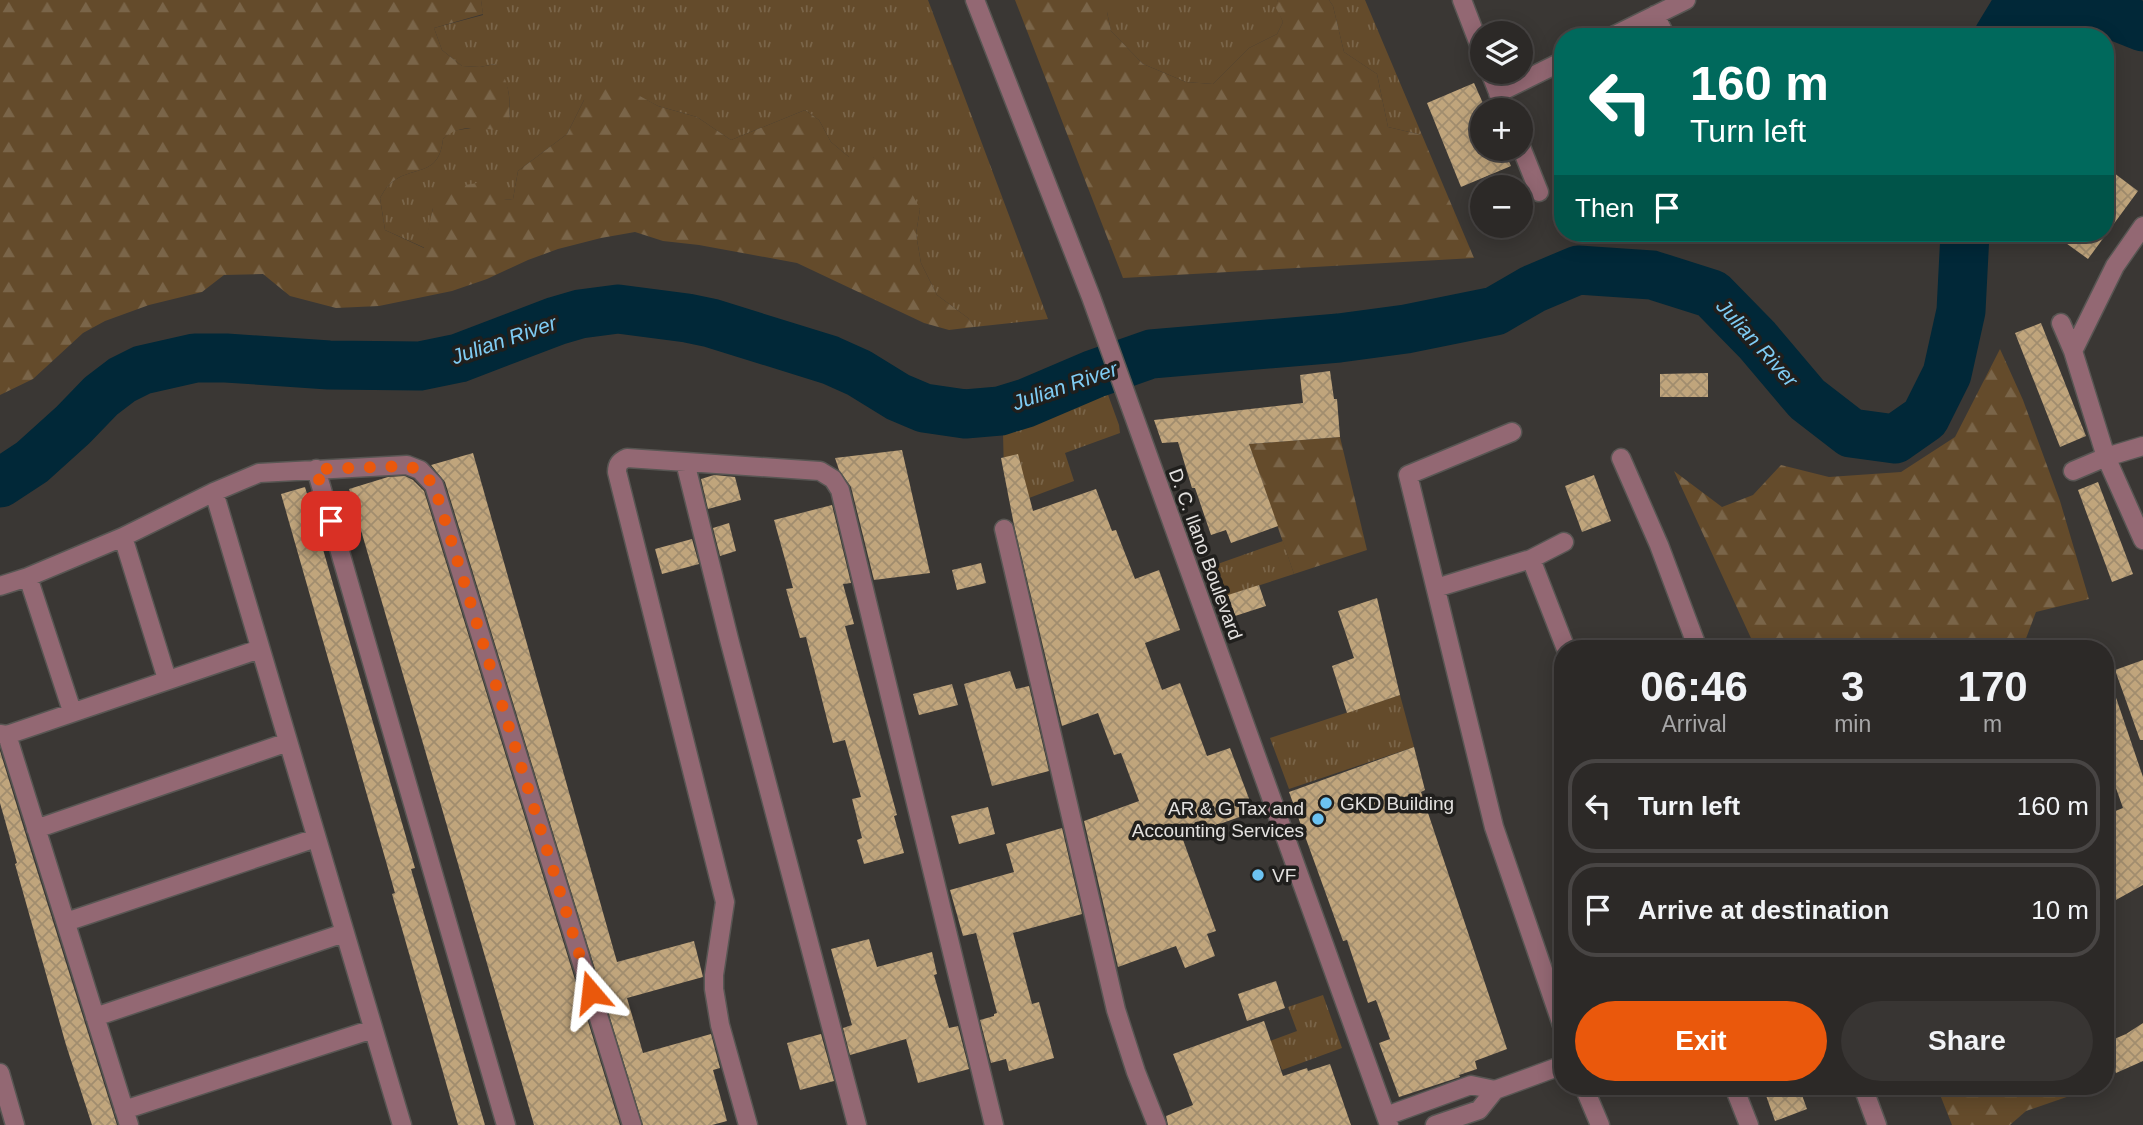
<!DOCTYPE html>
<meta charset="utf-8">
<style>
body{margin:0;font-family:Helvetica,sans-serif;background:#383533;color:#f1f3f6;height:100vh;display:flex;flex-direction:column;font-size:26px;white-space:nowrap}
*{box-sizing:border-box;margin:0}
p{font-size:23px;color:#a6a6a7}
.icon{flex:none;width:38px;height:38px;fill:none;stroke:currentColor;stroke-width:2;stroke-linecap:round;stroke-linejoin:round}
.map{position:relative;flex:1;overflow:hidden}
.side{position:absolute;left:1554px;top:640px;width:560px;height:455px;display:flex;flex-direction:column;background:#2c2927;border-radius:28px;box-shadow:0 4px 18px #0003,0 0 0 2px #484544}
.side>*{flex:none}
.hud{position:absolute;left:1554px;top:28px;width:560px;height:214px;border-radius:28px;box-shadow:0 4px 18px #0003,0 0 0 2px #484544;background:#00695c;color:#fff;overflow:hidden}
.fabs{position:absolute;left:1470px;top:21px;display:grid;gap:14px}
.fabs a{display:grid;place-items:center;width:63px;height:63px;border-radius:50%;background:#2c2927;box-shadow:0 4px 18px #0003,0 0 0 2px #484544;font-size:35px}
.pin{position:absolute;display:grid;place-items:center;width:60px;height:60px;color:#fff;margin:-30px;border-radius:14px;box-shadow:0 4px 10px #0006}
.me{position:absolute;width:77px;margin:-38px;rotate:343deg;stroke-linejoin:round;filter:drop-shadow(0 0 5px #0008)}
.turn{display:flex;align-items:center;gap:24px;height:147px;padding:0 21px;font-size:32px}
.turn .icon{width:91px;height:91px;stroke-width:2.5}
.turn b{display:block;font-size:49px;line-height:60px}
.then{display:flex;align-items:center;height:66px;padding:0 21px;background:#0003;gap:14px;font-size:26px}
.eta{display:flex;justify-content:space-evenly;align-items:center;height:119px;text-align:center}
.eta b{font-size:42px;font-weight:700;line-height:49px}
.primary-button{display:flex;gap:14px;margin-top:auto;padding:14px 21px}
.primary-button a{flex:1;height:80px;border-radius:42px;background:#ea580c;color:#fff;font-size:28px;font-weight:700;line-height:80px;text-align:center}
.primary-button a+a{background:#383533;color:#f1f3f6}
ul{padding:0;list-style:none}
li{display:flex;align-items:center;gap:21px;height:94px;margin:0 14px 10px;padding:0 7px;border:4px solid #484544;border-radius:28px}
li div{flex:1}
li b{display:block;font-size:26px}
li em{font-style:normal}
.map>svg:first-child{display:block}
.grass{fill:url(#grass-tufts)}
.forest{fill:url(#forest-firs)}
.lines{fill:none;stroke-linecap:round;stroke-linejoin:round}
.river{stroke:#012838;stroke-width:49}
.building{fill:url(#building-cross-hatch)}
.minor-casing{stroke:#585653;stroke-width:21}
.minor{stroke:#936873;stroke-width:18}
.route{stroke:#ea580c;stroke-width:12;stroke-dasharray:0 21.6}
.poi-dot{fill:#6cc3f2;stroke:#201f1d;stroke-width:2.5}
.labels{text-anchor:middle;stroke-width:7;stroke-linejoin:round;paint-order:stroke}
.street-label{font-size:19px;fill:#e3e1df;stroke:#201f1d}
.poi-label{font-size:19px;fill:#e3e1df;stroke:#201f1d;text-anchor:start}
.water-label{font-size:21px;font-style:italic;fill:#7fccf4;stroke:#201f1d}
</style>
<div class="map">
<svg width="2143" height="1125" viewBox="0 0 2143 1125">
<defs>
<pattern id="grass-tufts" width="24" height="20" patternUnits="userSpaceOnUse" patternTransform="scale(1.75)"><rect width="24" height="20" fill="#644b2b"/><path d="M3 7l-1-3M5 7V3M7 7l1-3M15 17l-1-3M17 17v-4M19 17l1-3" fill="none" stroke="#7a6549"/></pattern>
<pattern id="forest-firs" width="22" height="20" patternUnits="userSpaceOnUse" patternTransform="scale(1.75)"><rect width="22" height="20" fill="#644b2b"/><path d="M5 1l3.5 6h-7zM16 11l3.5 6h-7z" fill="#7a6549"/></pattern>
<pattern id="building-cross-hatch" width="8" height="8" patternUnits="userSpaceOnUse" patternTransform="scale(1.75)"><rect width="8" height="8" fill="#c0a57c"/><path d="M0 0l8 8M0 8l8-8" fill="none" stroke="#a18d6e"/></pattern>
</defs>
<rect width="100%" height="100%" fill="#3a3734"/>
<!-- grass -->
<path class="grass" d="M 481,0 L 928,0 L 1048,319 L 974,327 L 968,318 L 937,295 L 921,263 L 916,234 L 920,209 L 873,157 L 849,157 L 831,142 L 819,120 L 805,110 L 731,140 L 697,117 L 658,106 L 637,95 L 584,100 L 567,134 L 518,171 L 513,199 L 433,208 L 425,248 L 385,230 L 380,198 C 383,193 386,187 390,184 C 412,164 439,179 443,139 L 452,131 L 509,122 C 510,94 511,88 495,64 L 480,67 L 462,66 L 442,50 L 434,28 L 483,15 Z
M 1107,0 L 1278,0 L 1276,6 L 1283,22 L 1277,34 L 1249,48 L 1213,84 L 1186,82 L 1143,64 L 1111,31 L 1107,12 Z
M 1329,0 L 1365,0 L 1422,135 L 1388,127 L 1377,74 L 1344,52 L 1333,6 Z
M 1107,392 L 1119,425 L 1120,433 L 1065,453 L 1074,481 L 1029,498 L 1004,475 L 1003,432 L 1051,415 Z
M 1283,541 L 1294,574 L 1220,598 L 1209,567 Z
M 1400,695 L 1414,747 L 1289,789 L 1270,738 Z
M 1323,995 L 1342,1048 L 1282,1070 L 1270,1041 L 1297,1031 L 1288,1007 Z"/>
<!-- forest -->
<path class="forest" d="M 0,0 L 481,0 L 483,14 L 434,28 L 442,50 L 462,66 L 480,67 L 495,64 C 511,81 510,100 509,122 L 499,130 C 477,129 461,123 443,139 C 439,179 412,164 390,184 C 386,187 383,193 380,198 L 385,230 L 424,248 L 433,208 L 448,188 L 483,182 L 500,200 L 513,199 L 518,171 L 567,134 L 584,100 L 604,88 L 638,95 L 658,106 L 697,117 L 731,140 L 805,110 L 819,120 L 831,142 L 849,157 L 873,157 L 889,164 L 910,190 L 920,209 L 916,234 L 921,263 L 937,295 L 968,318 L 974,327 L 949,330 L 924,323 L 797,263 L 699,245 L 663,241 L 635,232 L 601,238 L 558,249 L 528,260 L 487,279 L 452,291 L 379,306 L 336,308 L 290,296 L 263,274 L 224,275 L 202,292 L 149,305 L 105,321 L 83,333 L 33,379 L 0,395 Z
M 1015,0 L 1107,0 L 1107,12 L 1111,31 L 1143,64 L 1186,82 L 1213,84 L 1249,48 L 1277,34 L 1283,22 L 1275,6 L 1278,0 L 1329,0 L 1333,6 L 1344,52 L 1377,74 L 1388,127 L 1422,135 L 1474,258 L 1123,278 Z
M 2000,349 L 2023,400 L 2060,501 L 2089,599 L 2036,612 L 2022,649 L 1756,649 L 1674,471 L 1722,507 L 1753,495 L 1781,465 L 1829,477 L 1901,472 L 1955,437 Z
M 1340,437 L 1367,550 L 1294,574 L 1249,444 Z
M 1937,1087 L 2084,1087 L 2084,1091 L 2026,1111 L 2010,1125 L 1952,1125 Z"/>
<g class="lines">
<!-- river -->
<path class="river" d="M 1998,37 L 2012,14 L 2023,8 L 2085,4 L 2143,27
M 0,483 L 32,462 L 73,425 L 101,396 L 122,380 L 142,370 L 195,358 L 226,358 L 329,365 L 420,366 L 459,358 L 556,321 L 580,314 L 618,309 L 687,318 L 711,323 L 830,360 L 859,373 L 898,397 L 924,408 L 965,414 L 1000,411 L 1026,403 L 1094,374 L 1151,354 L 1339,338 L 1406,329 L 1495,311 L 1533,289 L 1578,270 L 1652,275 L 1712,294 L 1757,340 L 1807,399 L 1851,433 L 1895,439 L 1925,418 L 1947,374 L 1961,311 L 1965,233"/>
</g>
<!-- building -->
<path class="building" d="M 1474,83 L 1486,110 L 1482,110 L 1482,149 L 1503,149 L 1511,166 L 1461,187 L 1427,103 Z
M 2114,173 L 2138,191 L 2088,259 L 2052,233 L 2105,233 L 2105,185 Z
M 2041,323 L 2086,436 L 2060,447 L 2015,333 Z
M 1330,371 L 1334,399 L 1337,399 L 1340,437 L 1249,444 L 1278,526 L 1231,543 L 1226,530 L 1211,535 L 1195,488 L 1192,488 L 1178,442 L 1162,443 L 1154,420 L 1303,403 L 1300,375 Z
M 1708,373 L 1708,397 L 1660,397 L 1660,374 Z
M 902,450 L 930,573 L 874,580 L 851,487 L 839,470 L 835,458 Z
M 473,453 L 617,962 L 694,941 L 703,977 L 627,998 L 643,1053 L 711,1034 L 720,1068 L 713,1070 L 727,1121 L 712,1125 L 643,1125 L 445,482 L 431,465 Z
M 1018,454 L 1033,511 L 1096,489 L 1112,531 L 1116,530 L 1135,579 L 1159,570 L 1180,630 L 1145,643 L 1162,690 L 1180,683 L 1207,756 L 1230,748 L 1254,812 L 1182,837 L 1216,931 L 1207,934 L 1215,956 L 1185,968 L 1176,946 L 1118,967 L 1084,821 L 1139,801 L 1121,753 L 1114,755 L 1098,713 L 1062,726 L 1014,525 L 1001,458 Z
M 714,475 L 735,477 L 741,500 L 708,509 L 701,479 Z
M 1594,475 L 1611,521 L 1582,532 L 1565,486 Z
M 405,476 L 413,480 L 424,491 L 620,1125 L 534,1125 L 349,489 L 388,477 Z
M 2098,482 L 2133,574 L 2112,582 L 2078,490 Z
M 305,487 L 415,868 L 411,869 L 485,1125 L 458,1125 L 392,894 L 395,893 L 281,494 Z
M 832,505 L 851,583 L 843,584 L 854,624 L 845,626 L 897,815 L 894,816 L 904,853 L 864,864 L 857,840 L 862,838 L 852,799 L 861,797 L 845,740 L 833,743 L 806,637 L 800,638 L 786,589 L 793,588 L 774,520 Z
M 729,523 L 736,551 L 720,556 L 713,528 Z
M 692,539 L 699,564 L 662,574 L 655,549 Z
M 981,563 L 986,583 L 957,590 L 952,570 Z
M 1259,585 L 1266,606 L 1235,616 L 1228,595 Z
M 1377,598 L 1400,695 L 1347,713 L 1332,666 L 1354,658 L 1338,611 Z
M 2143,660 L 2143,740 L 2140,740 L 2115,670 Z
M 1010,671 L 1016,689 L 1029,686 L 1049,771 L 992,786 L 964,684 Z
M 2109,677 L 2143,777 L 2143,885 L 2105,906 L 2105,815 L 2123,808 L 2105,757 L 2105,678 Z
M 952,684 L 958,705 L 919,715 L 913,694 Z
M 1414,747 L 1425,790 L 1421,792 L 1507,1049 L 1475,1061 L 1477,1069 L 1459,1075 L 1460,1077 L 1399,1097 L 1379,1043 L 1390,1039 L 1376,1000 L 1368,1003 L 1347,940 L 1343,941 L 1289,792 Z
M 0,751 L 25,832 L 117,1125 L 92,1125 L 66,1045 L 15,864 L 17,863 L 0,803 Z
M 988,807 L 995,834 L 959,844 L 951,816 Z
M 1062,828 L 1082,914 L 1013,933 L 1032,1004 L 1039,1002 L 1054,1058 L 1009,1071 L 1006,1059 L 991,1063 L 980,1020 L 994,1016 L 994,1014 L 997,1013 L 976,933 L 963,936 L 950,890 L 1014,872 L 1006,844 Z
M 869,939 L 877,967 L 932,952 L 937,974 L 934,975 L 949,1028 L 958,1026 L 969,1069 L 918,1083 L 906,1039 L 850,1055 L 843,1028 L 852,1025 L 831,949 Z
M 1276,981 L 1285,1008 L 1247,1021 L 1238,994 Z
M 1264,1021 L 1283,1076 L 1307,1068 L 1308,1071 L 1330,1064 L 1351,1125 L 1168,1125 L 1166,1116 L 1193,1105 L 1173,1054 Z
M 2143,1023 L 2143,1061 L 2116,1073 L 2105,1049 L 2105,1043 L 2126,1034 Z
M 821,1034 L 834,1081 L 800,1090 L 787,1043 Z
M 1763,1087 L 1799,1087 L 1807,1109 L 1775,1121 Z"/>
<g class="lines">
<!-- minor casing -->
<g class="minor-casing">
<path id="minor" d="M 975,0 L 1091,297 L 1389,1125
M 1462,0 L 1482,52
M 1655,15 L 1666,37
M 1611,37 L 1686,0
M 1490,72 L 1505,110
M 1498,93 L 1563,61
M 1521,147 L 1539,192
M 2061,323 L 2073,351 L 2106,457 L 2143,540
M 2073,351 L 2115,266 L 2143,226
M 1512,432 L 1408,475 L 1494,827 L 1563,1028
M 1621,458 L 1659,545 L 1698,649
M 685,462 L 729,639 L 857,1125
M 316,469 L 506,1125
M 2073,471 L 2106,457 L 2143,446
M 214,492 L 402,1125
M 1004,529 L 1116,1010 L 1136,1072 L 1157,1125
M 123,537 L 167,679
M 1531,559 L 1566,649
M 28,577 L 72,711
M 0,586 L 28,577 L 123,537 L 214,492 L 259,473 L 407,465 L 420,470 L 434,485 L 632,1125
M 1436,588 L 1531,559 L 1564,542
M 0,734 L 7,735 L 260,649
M 7,735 L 129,1125
M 36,829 L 288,742
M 66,922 L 316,838
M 95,1017 L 344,933
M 0,1073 L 15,1125
M 1584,1087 L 1600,1125
M 1734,1087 L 1749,1125
M 1863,1087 L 1877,1125
M 124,1110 L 373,1029
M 1386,1116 L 1471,1085 L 1495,1090
M 748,1125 L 720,1025 L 714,989 L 714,975 L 725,902 L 617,472 C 617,464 620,461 627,458 L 820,471 L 833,479 L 840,490 L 994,1125
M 1435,1125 L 1479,1110 L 1495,1090 L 1563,1065"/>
</g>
<!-- minor -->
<use href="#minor" class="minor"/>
</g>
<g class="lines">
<!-- route -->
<path class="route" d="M 331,521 L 316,469 L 407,466 L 420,470 L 434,485 L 591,992"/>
</g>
<!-- markers -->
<g class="poi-dot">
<circle cx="1326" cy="803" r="7"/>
<circle cx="1318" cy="819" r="7"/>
<circle cx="1258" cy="875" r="7"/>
</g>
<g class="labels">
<!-- street labels -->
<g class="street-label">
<text transform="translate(1206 554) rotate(70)" y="7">D. C. Ilano Boulevard</text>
</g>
<!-- poi labels -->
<g class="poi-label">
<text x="1340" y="810">GKD Building</text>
<text x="1304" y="815" text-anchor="end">AR &amp; G Tax and<tspan x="1304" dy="22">Accounting Services</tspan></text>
<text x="1272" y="882">VF</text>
</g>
<!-- water labels -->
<g class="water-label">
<text transform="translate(504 340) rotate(-19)" y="7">Julian River</text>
<text transform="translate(1757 343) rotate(48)" y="7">Julian River</text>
<text transform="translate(1065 386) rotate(-19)" y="7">Julian River</text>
</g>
</g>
</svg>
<div class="fabs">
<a><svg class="icon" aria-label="layers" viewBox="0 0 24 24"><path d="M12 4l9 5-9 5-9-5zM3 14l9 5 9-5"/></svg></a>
<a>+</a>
<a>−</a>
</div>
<div class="pin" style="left:331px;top:521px;background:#d93025"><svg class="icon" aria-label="arrive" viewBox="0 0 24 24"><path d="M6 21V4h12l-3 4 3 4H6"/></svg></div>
<svg class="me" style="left:591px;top:992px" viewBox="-20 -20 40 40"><path d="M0-17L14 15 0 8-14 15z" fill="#ea580c" stroke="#fff" stroke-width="4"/></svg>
<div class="hud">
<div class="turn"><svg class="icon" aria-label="left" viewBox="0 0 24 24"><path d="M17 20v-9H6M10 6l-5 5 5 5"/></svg><div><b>160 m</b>Turn left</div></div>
<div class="then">Then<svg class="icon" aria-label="arrive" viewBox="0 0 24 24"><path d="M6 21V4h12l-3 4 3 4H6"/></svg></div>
</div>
<section class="side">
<div class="eta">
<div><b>06:46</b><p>Arrival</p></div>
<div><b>3</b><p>min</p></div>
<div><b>170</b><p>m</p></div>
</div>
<ul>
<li><svg class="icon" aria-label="left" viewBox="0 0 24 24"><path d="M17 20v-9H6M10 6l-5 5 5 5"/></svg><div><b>Turn left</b></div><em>160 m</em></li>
<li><svg class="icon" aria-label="arrive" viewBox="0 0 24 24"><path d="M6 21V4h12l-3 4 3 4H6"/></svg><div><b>Arrive at destination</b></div><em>10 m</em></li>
</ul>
<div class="primary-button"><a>Exit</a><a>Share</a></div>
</section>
</div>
